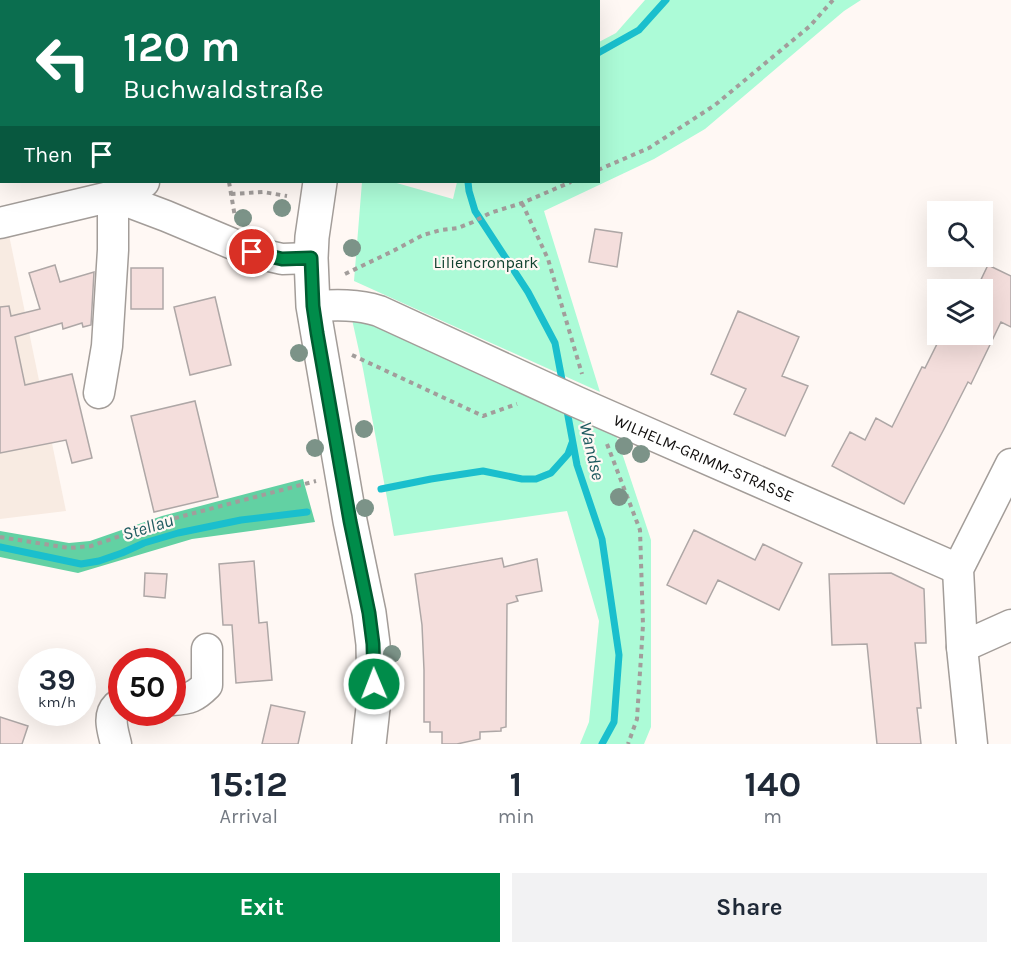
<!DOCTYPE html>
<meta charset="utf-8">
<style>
body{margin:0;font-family:Karla,sans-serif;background:#f2f2f3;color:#1f2937;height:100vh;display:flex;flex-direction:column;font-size:22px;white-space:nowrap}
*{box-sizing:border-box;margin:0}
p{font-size:20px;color:#747a83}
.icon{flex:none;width:33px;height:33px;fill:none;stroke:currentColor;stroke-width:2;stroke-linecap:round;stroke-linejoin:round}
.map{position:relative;height:744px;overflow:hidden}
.details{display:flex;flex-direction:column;background:#fff;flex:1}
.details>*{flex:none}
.hud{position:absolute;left:0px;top:0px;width:600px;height:183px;box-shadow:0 6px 24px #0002;background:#0b6e4f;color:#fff;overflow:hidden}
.buttons{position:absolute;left:927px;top:201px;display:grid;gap:12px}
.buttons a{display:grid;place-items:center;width:66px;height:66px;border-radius:0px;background:#fff;box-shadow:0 6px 24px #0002;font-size:30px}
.speed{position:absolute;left:18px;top:648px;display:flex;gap:12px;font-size:30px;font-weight:700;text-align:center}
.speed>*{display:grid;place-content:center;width:78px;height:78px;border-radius:50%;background:#fff;box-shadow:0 6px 24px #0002;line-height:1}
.speed small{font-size:15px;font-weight:400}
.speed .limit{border:9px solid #d22;background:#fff;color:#111}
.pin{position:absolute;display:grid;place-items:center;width:51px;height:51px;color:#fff;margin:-26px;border:3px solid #fff;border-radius:50%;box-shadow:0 2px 6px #0007}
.me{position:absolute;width:66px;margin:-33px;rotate:359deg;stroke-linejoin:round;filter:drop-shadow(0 0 4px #0008)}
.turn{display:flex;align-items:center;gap:21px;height:126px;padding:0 24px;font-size:27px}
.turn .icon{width:78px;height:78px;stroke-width:2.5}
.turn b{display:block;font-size:42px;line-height:51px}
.then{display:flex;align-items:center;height:57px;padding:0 24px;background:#0003;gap:12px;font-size:22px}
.eta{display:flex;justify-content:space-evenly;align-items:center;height:102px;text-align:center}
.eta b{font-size:36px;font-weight:700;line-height:42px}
.button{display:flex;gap:12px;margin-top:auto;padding:12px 24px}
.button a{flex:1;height:69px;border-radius:0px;background:#008c4a;color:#fff;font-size:24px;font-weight:700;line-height:69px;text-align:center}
.button a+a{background:#f2f2f3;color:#1f2937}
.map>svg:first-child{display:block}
.built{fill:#f8ebe2}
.green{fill:#acfbd7}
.forest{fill:#62d1a3}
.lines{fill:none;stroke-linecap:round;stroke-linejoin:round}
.stream{stroke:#1abfcd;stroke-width:7}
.building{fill:#f4dedc;stroke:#aea7a6;stroke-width:1.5}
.minor-casing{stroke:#a39d99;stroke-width:33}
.major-casing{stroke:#a39d99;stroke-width:36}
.path{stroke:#a29d9b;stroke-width:4;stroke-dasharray:4.5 4.5;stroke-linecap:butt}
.minor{stroke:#fff;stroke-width:30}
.major{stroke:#fff;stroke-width:33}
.tree{fill:#7c9388}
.route-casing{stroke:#005b30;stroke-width:15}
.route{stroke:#008c4a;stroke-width:10}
.labels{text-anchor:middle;stroke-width:4.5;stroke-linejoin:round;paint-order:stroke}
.park-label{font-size:16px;fill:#11412f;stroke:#fff8f4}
.street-label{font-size:16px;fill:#0f0d0c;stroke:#fff8f4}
.water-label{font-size:18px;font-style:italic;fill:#1e5a5f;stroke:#fff8f4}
</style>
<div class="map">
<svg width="1011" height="744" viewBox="0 0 1011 744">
<rect width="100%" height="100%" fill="#fff8f4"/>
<!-- built -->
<path class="built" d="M 9,235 L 66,511 L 0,519 L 0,236 Z"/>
<!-- green -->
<path class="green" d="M 645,0 L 861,0 L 844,11 L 705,129 L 654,159 L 544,211 L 600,392 L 354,281 L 362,182 L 393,182 L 453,199 L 457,182 L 598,182 L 599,42 L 616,33 Z
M 351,315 L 616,435 L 651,540 L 651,727 L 644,744 L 580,744 L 589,722 L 599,621 L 567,511 L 394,536 L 363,369 Z"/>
<!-- forest -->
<path class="forest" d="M 303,479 L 315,522 L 192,539 L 78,573 L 0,557 L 0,531 L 69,543 L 90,541 L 162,516 Z"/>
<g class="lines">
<!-- stream -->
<path class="stream" d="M 598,53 L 639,30 L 666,0
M 468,182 L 469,191 L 475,211 L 528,292 L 555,343 L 563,385
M 566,405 L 577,465 L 602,539 L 619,655 L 614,722 L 602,744
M 381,489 L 431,479 L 483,471 L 522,479 L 536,479 L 551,473 L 568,454 L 572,443
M 0,547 L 81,564 L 99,561 L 122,553 L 144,543 L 178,533 L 241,520 L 307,512"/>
</g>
<!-- building -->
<path class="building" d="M 595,229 L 622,233 L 617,267 L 589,262 Z
M 55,265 L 60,282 L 94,272 L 91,325 L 83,327 L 82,323 L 63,329 L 62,323 L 15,337 L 25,385 L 72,374 L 92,458 L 72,463 L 66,440 L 0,453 L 0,307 L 9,306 L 11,316 L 40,309 L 29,273 Z
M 988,265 L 1011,276 L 1011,327 L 1001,322 L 971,384 L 968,382 L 944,429 L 904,504 L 832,466 L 850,432 L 865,440 L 876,418 L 892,427 L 922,367 L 925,368 L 942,334 L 982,334 L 982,290 L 976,290 Z
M 131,268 L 163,268 L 163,309 L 131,309 Z
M 215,297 L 231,365 L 190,375 L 174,307 Z
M 738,311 L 799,337 L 782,376 L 808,386 L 785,436 L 734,414 L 746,389 L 711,374 Z
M 195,401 L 218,497 L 154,512 L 131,416 Z
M 694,530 L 755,560 L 763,544 L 802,563 L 779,610 L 718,580 L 706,604 L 667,585 Z
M 502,558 L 504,567 L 537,559 L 542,591 L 516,596 L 518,601 L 507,604 L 506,727 L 501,728 L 501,731 L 480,732 L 480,739 L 457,744 L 442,744 L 442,732 L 430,732 L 430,722 L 424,722 L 424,670 L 422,625 L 415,574 Z
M 254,561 L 259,623 L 267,622 L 272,680 L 236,683 L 232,625 L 223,625 L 219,564 Z
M 145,573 L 167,574 L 165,598 L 144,596 Z
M 891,573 L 924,589 L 926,643 L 915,643 L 921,708 L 917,708 L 921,744 L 877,744 L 867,644 L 832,645 L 829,574 Z
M 271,705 L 305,712 L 298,744 L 262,744 Z
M 0,717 L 28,726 L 22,744 L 0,744 Z"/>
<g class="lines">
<!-- minor casing -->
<g class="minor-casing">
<g id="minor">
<path d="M 561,2 L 562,0"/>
<path d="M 0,223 L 113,196 L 166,216 L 252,252 L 282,259 L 311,258"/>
<path id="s1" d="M 313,306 C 336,305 357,304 379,311 L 577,402 L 958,569"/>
<path d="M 99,393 L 107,346 L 113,250 L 113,196 L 144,182"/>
<path d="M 962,647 L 1011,625"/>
<path d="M 172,700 C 190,699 195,697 207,685 L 207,649"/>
<path d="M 116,744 C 113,731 107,716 117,706 L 122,705"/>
<path d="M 972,744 L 962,647 L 958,569 L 1011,464"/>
</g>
</g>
<!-- major casing -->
<g class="major-casing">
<path id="major" d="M 378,2 L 379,0
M 320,182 L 312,237 L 311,258 L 313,306 L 350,521 L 369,613 L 373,644 L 374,699 L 369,744"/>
</g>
<!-- path -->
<path class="path" d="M 97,0 L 98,2
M 242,0 L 242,2
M 598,170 L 649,148 L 715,105 L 810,26 L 833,0
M 229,182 L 235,217
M 231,194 L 263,192 L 287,196
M 522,203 L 548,259 L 582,374
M 345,274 L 393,251 L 423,235 L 441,230 L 458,228 L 473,222 L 490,213 L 522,203 L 571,182
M 352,355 L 483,416 L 517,404
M 607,444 L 640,530 L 643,625 L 637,719 L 628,744
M 0,537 L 69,548 L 91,546 L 164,521 L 316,481"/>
<!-- minor -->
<use href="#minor" class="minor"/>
<!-- major -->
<use href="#major" class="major"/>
</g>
<!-- trees -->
<g class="tree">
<circle cx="282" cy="208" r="9"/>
<circle cx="243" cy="218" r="9"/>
<circle cx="352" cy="248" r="9"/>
<circle cx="299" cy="353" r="9"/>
<circle cx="364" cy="429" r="9"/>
<circle cx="624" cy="446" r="9"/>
<circle cx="315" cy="448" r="9"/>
<circle cx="641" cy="454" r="9"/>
<circle cx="619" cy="497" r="9"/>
<circle cx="365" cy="508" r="9"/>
<circle cx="392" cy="654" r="9"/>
</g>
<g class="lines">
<!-- route casing -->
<g class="route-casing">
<path id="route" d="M 252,252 L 282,259 L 311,258 L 313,306 L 317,333 L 350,521 L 369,613 L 373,644 L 374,684"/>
</g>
<!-- route -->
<use href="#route" class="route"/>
</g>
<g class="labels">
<!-- park labels -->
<g class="park-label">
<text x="486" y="268">Liliencronpark</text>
</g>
<!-- street labels -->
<g class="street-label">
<text dy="6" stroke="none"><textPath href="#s1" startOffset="423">WILHELM-GRIMM-STRASSE</textPath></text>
</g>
<!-- water labels -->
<g class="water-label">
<text transform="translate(592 451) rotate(77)" y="6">Wandse</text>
<text transform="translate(148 527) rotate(-17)" y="6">Stellau</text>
</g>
</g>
</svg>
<div class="buttons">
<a><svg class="icon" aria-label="search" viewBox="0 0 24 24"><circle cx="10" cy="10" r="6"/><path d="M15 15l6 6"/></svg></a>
<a><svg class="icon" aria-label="layers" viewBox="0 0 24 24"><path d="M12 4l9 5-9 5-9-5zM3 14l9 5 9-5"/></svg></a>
</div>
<div class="speed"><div>39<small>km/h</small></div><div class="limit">50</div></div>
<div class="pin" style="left:252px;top:252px;background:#d93025"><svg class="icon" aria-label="arrive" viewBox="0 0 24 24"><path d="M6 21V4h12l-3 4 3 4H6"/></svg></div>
<svg class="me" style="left:374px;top:684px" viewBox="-20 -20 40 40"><circle r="17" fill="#008c4a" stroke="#fff" stroke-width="3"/><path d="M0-11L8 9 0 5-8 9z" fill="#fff"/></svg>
<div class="hud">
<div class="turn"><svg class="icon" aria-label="left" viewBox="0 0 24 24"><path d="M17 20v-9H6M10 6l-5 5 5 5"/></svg><div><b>120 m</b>Buchwaldstraße</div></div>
<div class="then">Then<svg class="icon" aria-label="arrive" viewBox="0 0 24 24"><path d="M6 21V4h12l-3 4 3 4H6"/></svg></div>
</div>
</div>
<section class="details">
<div class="eta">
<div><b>15:12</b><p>Arrival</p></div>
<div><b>1</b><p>min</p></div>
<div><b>140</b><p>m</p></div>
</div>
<div class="button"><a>Exit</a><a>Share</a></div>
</section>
